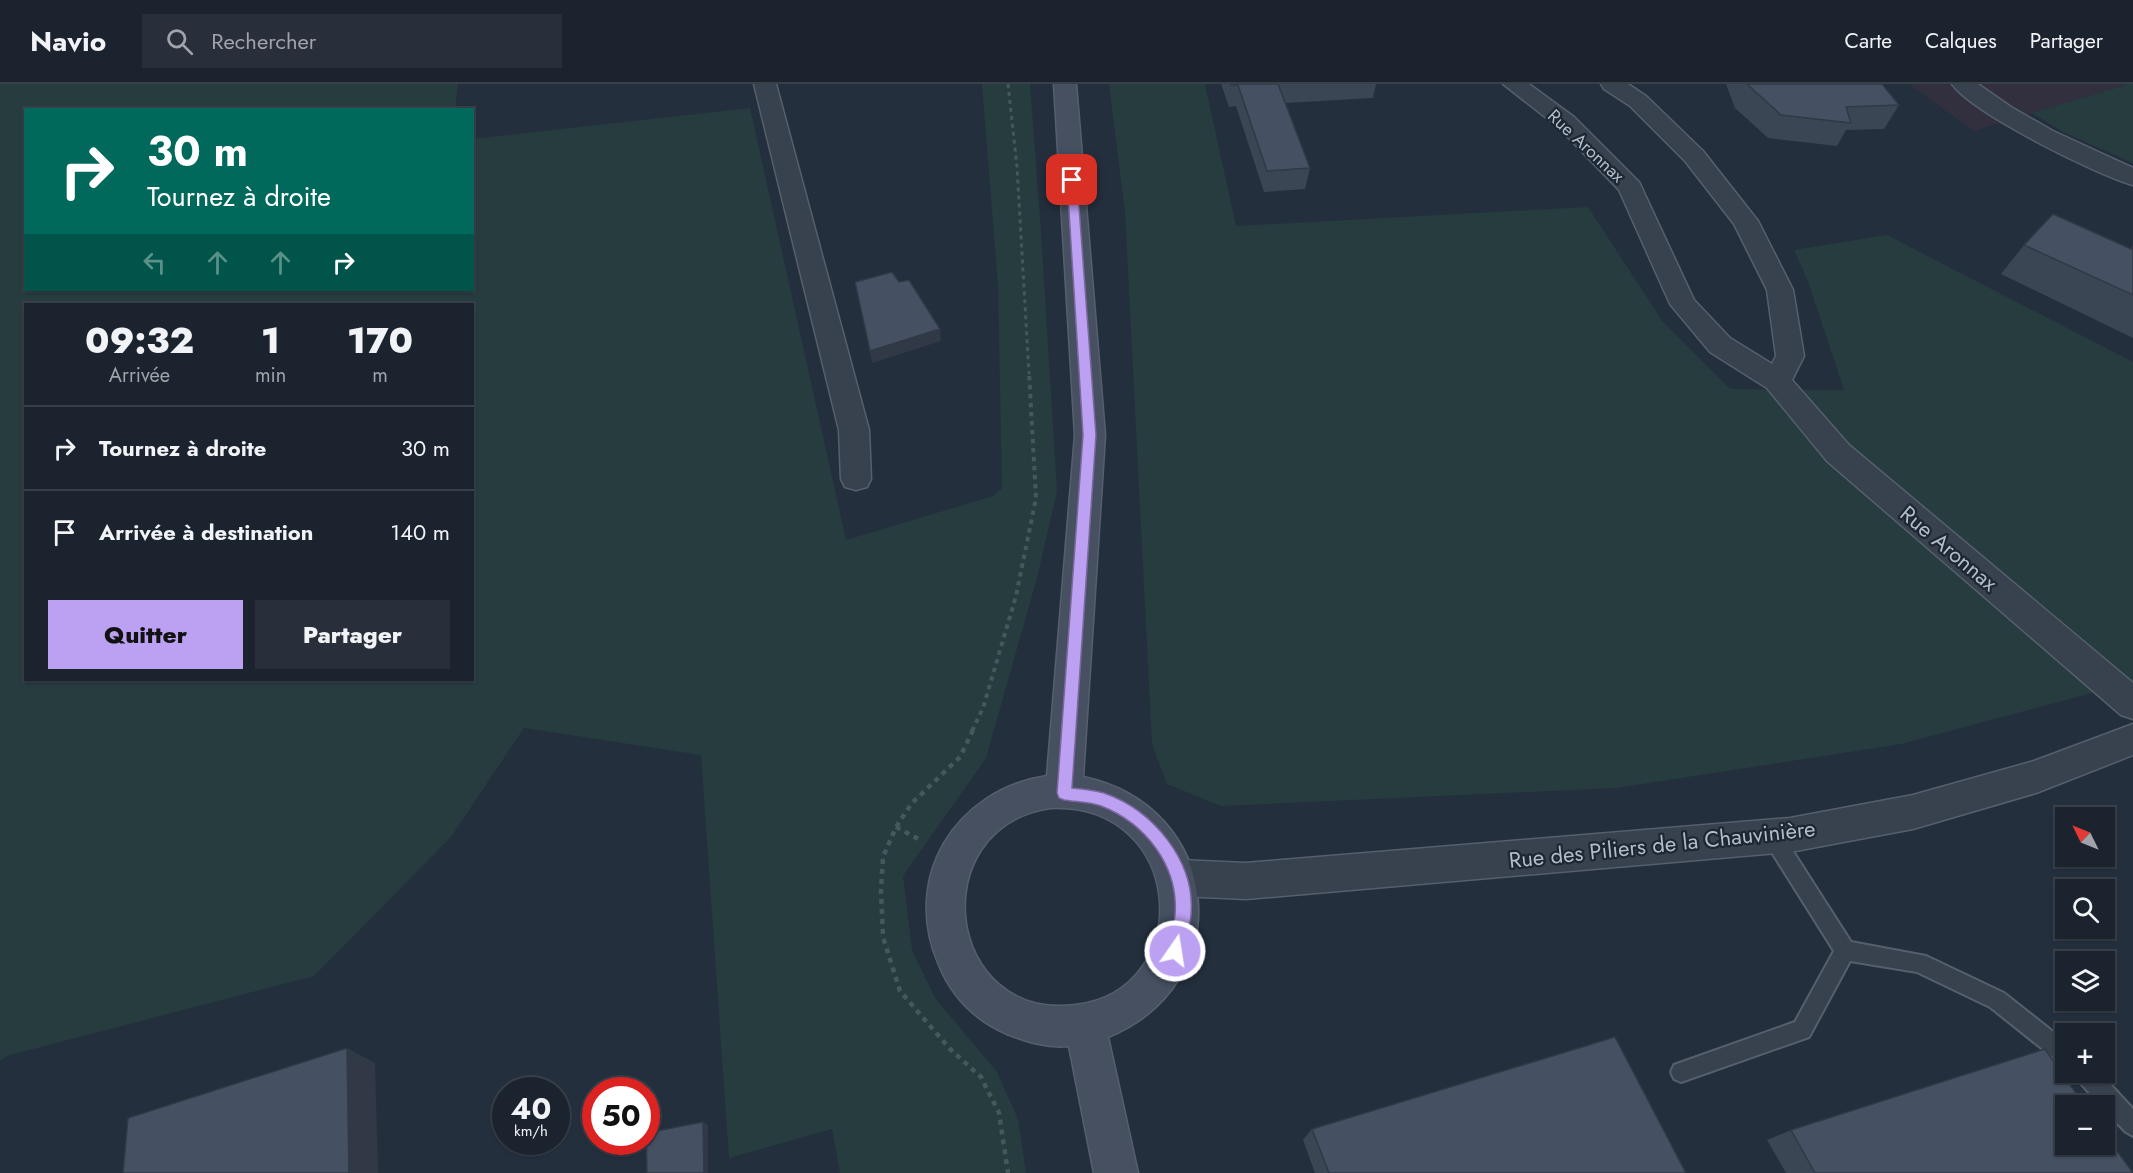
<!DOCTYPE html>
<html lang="fr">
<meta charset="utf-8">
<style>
body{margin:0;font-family:Jost,sans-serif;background:#282f3a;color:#f1f3f6;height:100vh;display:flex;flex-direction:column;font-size:22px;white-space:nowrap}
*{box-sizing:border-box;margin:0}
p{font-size:20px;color:#a0a4aa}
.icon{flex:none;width:33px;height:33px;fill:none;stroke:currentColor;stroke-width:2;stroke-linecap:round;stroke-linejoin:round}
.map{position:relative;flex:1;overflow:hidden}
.panel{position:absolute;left:24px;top:219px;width:450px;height:378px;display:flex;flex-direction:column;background:#1b232e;border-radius:0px;box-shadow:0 2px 4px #0004,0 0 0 2px #39404a}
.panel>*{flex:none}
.banner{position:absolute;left:24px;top:24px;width:450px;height:183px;border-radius:0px;box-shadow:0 2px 4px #0004,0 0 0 2px #39404a;background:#00695c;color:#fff;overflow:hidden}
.needle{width:39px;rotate:313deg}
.buttons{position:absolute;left:2055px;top:723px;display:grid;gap:12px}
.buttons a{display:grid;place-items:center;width:60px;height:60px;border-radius:0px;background:#1b232e;box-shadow:0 2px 4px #0004,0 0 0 2px #39404a;font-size:30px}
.speed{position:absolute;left:492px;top:993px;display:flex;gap:12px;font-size:30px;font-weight:700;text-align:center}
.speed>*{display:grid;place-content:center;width:78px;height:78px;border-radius:50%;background:#1b232e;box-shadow:0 2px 4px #0004,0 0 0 2px #39404a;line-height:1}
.speed small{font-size:15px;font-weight:400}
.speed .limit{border:9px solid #d22;background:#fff;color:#111}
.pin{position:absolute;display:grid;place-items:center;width:51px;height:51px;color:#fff;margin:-26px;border-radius:12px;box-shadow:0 3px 9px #0006}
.me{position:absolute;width:66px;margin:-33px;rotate:13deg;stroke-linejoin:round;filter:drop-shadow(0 0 4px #0008)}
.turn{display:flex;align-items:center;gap:21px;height:126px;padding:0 24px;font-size:27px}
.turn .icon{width:78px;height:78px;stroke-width:2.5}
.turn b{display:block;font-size:42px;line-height:51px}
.lanes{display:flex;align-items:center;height:57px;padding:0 24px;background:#0003;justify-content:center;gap:30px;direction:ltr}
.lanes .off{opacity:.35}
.eta{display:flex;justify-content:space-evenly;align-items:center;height:102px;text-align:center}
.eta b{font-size:36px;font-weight:800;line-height:42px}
.cta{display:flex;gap:12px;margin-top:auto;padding:12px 24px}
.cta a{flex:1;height:69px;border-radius:0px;background:#bca0f2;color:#111;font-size:24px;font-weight:800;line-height:69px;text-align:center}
.cta a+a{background:#282f3a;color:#f1f3f6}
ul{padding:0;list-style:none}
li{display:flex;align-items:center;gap:18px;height:84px;padding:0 24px;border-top:2px solid #39404a}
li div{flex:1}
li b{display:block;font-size:22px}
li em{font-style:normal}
header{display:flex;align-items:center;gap:36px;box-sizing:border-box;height:84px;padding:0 30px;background:#1b232e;border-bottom:2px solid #39404a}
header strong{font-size:28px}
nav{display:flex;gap:33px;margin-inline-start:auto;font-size:21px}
.search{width:420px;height:54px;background:#282f3a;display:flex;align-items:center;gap:15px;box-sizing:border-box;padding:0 21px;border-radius:0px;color:#a0a4aa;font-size:22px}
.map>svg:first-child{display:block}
.medical{fill:#32303f}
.green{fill:#263c3f;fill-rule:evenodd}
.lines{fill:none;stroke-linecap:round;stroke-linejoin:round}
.service-casing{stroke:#565f6c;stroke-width:4}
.minor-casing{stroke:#565f6c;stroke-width:3}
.secondary-casing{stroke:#565f6c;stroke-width:3}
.path-far2{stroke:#44595c;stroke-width:3;stroke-dasharray:4 4;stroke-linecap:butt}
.path-far1{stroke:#44595c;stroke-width:4;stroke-dasharray:4.5 4.5;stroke-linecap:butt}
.path{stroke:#44595c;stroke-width:4.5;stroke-dasharray:5 5;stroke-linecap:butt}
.service{fill:#38414e;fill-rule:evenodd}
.minor{fill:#38414e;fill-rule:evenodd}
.secondary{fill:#465061;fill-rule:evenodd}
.wall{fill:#3b4654}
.shaded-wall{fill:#303945}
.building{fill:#455162;stroke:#303945;stroke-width:1.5}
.route{fill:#bca0f2;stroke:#7a689d;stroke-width:1.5}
.labels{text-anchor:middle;stroke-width:4.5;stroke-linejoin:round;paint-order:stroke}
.far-street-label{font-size:18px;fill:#b4bcc9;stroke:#1d2633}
.street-label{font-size:22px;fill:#b4bcc9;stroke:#1d2633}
</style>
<header>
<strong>Navio</strong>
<div class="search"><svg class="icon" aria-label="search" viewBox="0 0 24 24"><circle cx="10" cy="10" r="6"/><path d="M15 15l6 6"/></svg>Rechercher</div>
<nav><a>Carte</a><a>Calques</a><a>Partager</a></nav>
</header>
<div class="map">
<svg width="2133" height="1089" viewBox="0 0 2133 1089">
<rect width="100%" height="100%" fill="#242f3e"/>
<!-- medical -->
<path class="medical" d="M 1909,0 L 2129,0 L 1974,47 Z"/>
<!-- green -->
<path class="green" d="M 0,0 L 458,0 L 455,25 L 26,26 L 26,206 L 472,206 L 473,55 L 750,24 L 846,456 L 993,412 L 1002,404 L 998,202 L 982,0 L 1030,0 L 1041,147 L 1057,407 L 1037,494 L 986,674 L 903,792 L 912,866 L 935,914 L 997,988 L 1018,1035 L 1026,1089 L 840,1089 L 832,1045 L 729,1074 L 701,671 L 524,644 L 451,753 L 314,892 L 10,971 L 0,976 ZM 26,220 L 472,220 L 472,596 L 26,596 Z
M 1109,0 L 1205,0 L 1236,142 L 1588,123 L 1663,238 L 1730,305 L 1844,306 L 1807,195 L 1794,166 L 1887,151 L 2133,278 L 2133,598 L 1901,660 L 1616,704 L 1221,722 L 1167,700 L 1152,660 L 1125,128 Z
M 2129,0 L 2133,0 L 2133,79 L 2063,48 L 2032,29 Z"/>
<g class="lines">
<!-- service casing -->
<g class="service-casing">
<path id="service" d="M 1773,744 L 1780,747 L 1851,858 L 1926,872 L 2004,909 L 2066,958 L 2066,981 L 2059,978 L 1990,923 L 1917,888 L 1850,877 L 1809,953 L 1681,998 L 1674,995 L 1671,988 L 1674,981 L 1795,938 L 1834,867 L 1766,759 L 1764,753 L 1766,747 Z
M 2074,988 L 2099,988 L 2133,1025 L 2133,1052 L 2126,1048 L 2104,1026 L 2104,1022 L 2101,1022 L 2077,995 Z"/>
</g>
<!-- minor casing -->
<g class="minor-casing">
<path id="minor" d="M 754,0 L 776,0 L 869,346 L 871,395 L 867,403 L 856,406 L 845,403 L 841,395 L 839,346 Z
M 1503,0 L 1529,0 L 1574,33 L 1639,98 L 1694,216 L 1730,254 L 1772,280 L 1776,272 L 1767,206 L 1734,140 L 1685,77 L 1630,22 L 1604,5 L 1601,0 L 1628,0 L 1646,12 L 1703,67 L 1758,137 L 1793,206 L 1804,272 L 1792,296 L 1849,361 L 2133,599 L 2133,635 L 2121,631 L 1827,377 L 1767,304 L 1710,268 L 1670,220 L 1619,106 L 1558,43 Z
M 1952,0 L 1978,0 L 2011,23 L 2053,47 L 2133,84 L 2133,101 C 2097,91 1972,29 1952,0 Z
M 2133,640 L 2133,671 L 2036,709 L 1913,745 L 1790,768 L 1246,815 L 1179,812 L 1166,807 L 1160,794 L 1166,781 L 1179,776 L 1246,779 L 1790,734 L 1913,711 L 2034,677 Z"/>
</g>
<!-- secondary casing -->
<g class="secondary-casing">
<path id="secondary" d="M 1054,0 L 1076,0 L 1105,351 L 1083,693 C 1223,722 1240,899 1108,953 L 1138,1089 L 1094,1089 L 1069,962 C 1047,964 1028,958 1007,950 C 975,936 952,913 939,881 C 901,794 955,706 1047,692 L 1075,351 ZM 1050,724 C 1187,718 1197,906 1076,921 C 945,938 921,744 1050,724 Z"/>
</g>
<!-- path-far2 -->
<path class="path-far2" d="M 1008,0 L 1017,83 L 1029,290"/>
<!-- path-far1 -->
<path class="path-far1" d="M 972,647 L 983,624 L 1016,512 L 1036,414 L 1029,288"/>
<!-- path -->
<path class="path" d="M 973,646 L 960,673 L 912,719 L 896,743 L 883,773 L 881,806 L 883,853 L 900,907 L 950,965 L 981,993 L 999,1029 L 1008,1089
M 896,743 L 922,757"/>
<!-- service -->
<use href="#service" class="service"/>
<!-- minor -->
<use href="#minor" class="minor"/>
<!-- secondary -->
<use href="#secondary" class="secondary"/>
</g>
<!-- wall -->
<path class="wall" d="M 1221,0 L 1376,0 L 1373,14 L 1286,19 L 1310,84 L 1305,105 L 1264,108 L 1236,22 L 1229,23 Z
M 1726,0 L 1882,0 L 1899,21 L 1884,45 L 1846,46 L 1837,62 L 1768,54 L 1735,24 Z
M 2024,161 L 2130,165 L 2133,162 L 2133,254 L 2001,190 Z
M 1312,1045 L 1686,1089 L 1315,1089 L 1303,1056 Z
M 1791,1046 L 2133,1089 L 1786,1089 L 1767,1056 Z"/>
<!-- shaded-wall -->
<path class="shaded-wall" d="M 940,245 L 941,257 L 872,279 L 870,267 Z
M 347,964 L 375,979 L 378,1089 L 349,1089 Z
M 703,1038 L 708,1041 L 708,1089 L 704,1089 Z"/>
<!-- building -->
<path class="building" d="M 1231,0 L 1278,0 L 1310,84 L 1267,87 L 1238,1 L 1231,1 Z
M 1747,0 L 1882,0 L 1899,21 L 1846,23 L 1851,39 L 1781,31 Z
M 2053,130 L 2131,165 L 2133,162 L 2133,211 L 2024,161 Z
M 892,188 L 899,198 L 909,196 L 940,245 L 870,267 L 855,198 Z
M 1615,953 L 1686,1089 L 1329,1089 L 1312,1045 Z
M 347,964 L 349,1089 L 123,1089 L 128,1034 Z
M 2045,965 L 2085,1022 L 2066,1022 L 2066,1060 L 2104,1060 L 2104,1049 L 2133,1089 L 1815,1089 L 1791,1046 Z
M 703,1038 L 704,1089 L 647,1089 L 646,1049 Z"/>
<!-- route -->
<path class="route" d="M 1072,92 L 1077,96 L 1096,351 L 1072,704 C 1082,705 1094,706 1104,709 C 1153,726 1196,777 1191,831 C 1190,843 1185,856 1183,867 L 1181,873 L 1175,875 L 1169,873 L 1167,867 C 1169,855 1174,843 1175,831 C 1179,782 1145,739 1101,722 C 1090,718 1076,718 1064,716 L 1059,714 L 1057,709 L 1083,351 L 1067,96 Z"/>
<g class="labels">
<!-- far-street labels -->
<g class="far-street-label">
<text transform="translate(1586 62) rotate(43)" y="6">Rue Aronnax</text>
</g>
<!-- street labels -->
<g class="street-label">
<text transform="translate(1949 464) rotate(40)" y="8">Rue Aronnax</text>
<text transform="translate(1662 760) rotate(-6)" y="8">Rue des Piliers de la Chauvinière</text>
</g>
</g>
</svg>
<div class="buttons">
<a><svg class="needle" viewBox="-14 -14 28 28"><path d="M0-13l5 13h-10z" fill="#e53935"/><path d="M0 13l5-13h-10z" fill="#a0a4aa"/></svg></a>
<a><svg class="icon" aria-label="search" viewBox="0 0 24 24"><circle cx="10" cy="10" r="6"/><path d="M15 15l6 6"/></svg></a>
<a><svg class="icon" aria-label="layers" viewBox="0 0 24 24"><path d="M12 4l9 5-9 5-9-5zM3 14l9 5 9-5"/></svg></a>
<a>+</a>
<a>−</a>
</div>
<div class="speed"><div>40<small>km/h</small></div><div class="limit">50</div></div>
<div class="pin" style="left:1072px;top:96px;background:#d93025"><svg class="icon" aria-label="arrive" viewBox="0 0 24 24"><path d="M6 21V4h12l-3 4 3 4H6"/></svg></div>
<svg class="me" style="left:1175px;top:867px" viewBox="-20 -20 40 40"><circle r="17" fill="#bca0f2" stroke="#fff" stroke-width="3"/><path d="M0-11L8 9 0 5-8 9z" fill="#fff"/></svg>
<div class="banner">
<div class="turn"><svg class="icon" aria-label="right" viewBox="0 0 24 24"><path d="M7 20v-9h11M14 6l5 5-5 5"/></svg><div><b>30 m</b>Tournez à droite</div></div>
<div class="lanes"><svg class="icon off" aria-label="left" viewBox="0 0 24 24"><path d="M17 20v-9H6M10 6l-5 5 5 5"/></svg><svg class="icon off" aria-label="ahead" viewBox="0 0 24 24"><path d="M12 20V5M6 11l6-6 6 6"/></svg><svg class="icon off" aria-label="ahead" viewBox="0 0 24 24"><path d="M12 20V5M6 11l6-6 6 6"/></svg><svg class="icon" aria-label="right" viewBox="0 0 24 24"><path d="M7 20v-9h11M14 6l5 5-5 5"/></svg></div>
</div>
<section class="panel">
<div class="eta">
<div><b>09:32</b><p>Arrivée</p></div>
<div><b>1</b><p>min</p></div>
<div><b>170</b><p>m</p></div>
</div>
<ul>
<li><svg class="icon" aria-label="right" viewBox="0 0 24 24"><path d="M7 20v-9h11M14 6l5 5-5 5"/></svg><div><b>Tournez à droite</b></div><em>30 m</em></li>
<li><svg class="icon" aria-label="arrive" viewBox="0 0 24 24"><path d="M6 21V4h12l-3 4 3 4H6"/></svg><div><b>Arrivée à destination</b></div><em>140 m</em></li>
</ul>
<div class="cta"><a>Quitter</a><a>Partager</a></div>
</section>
</div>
